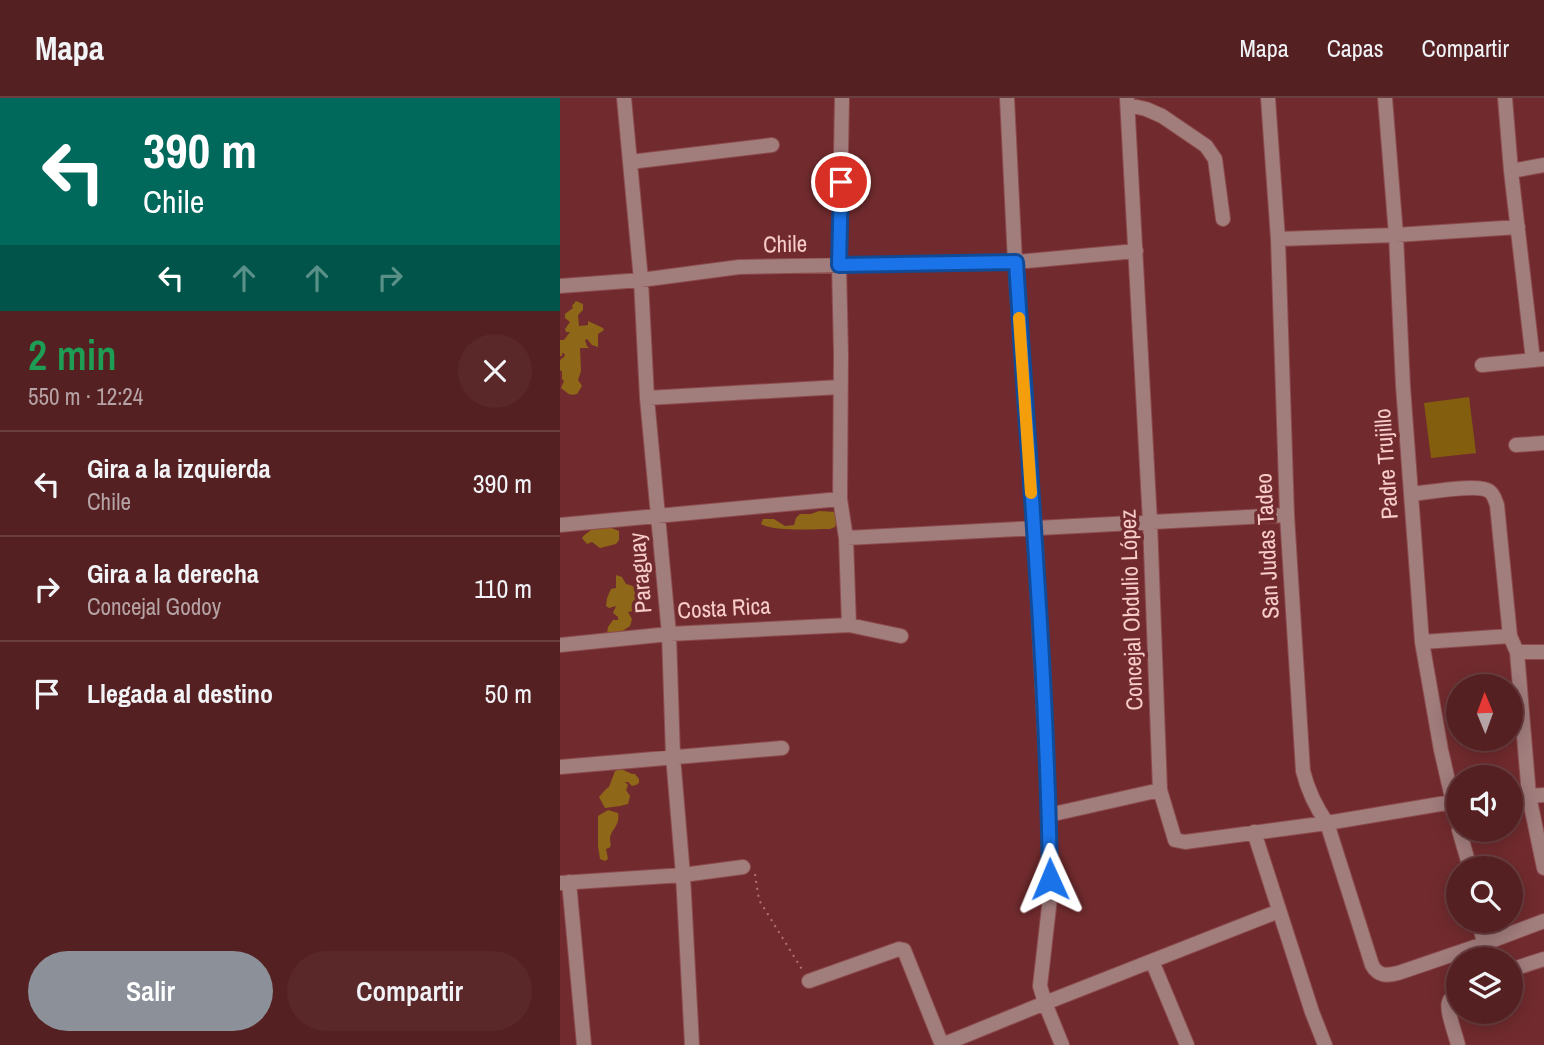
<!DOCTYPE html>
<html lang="es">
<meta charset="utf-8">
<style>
body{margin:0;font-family:"Archivo Narrow",sans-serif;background:#5b282a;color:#f1f3f6;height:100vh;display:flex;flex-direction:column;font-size:26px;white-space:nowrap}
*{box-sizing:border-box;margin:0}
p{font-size:23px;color:#b6a3a5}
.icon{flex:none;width:38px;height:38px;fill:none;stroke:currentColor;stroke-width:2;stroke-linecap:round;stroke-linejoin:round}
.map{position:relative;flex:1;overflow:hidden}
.drawer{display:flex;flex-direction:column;background:#552022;width:560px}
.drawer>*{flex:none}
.banner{background:#00695c;color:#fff;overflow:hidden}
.needle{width:46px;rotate:359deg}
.fabs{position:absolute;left:886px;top:576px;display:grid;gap:14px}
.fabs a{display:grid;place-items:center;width:77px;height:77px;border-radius:50%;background:#552022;box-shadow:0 4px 18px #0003,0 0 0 2px #6b3e40;font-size:35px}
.pin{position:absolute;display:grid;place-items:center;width:60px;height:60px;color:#fff;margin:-30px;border:4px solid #fff;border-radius:50%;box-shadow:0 2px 7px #0007}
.me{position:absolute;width:77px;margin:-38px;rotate:359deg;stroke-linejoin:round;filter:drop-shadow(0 0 5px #0008)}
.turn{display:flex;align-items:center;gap:24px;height:147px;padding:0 28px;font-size:32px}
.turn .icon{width:91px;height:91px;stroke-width:2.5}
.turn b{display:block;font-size:49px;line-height:60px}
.lanes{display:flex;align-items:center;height:66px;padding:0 28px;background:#0003;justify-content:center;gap:35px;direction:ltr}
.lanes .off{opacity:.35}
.round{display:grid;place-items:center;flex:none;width:74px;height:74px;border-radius:37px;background:#5b282a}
.summary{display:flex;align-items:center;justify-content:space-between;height:119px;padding:0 28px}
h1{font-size:42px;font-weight:600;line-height:52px;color:#1e9e55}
.button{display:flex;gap:14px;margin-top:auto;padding:14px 28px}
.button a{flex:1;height:80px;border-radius:42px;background:#8c9099;color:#fff;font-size:28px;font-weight:600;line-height:80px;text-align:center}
.button a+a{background:#5b282a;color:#f1f3f6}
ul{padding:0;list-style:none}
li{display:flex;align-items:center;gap:21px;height:105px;padding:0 28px;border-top:2px solid #6b3e40}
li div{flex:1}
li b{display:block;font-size:26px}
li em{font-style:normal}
header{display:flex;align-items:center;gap:42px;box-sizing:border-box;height:98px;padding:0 35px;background:#552022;border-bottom:2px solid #6b3e40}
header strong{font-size:33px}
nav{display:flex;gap:38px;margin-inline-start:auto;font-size:24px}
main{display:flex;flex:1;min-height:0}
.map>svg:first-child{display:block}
.green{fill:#845e0f}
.forest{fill:#8e6718}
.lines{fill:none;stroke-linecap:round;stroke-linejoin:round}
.minor-casing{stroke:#8c4b4d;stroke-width:16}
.path{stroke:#af7576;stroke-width:2;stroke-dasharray:2 5;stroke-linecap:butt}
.minor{stroke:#a17d7c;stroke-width:14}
.route-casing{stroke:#114b97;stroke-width:18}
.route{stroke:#1a73e8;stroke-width:12}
.slow{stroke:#f59e0b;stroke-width:12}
.labels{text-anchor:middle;stroke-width:7;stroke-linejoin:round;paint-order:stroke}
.street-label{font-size:23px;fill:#f7ccca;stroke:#712b2e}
</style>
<header>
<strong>Mapa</strong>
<nav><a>Mapa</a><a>Capas</a><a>Compartir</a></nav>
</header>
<main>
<section class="drawer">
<div class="banner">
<div class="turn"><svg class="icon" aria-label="left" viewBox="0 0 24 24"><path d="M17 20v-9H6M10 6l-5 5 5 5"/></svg><div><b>390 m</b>Chile</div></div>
<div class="lanes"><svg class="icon" aria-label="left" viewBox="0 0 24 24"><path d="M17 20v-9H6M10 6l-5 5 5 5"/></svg><svg class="icon off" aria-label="ahead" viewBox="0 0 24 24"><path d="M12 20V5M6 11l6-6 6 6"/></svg><svg class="icon off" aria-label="ahead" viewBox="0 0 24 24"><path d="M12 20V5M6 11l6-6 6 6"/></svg><svg class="icon off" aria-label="right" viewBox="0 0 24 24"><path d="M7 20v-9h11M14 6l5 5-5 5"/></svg></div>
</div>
<div class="summary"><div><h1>2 min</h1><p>550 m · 12:24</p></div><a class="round"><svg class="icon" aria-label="close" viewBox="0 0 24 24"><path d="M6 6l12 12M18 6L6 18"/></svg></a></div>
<ul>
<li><svg class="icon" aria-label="left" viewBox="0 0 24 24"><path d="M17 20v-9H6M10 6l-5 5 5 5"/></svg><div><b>Gira a la izquierda</b><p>Chile</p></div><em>390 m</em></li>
<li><svg class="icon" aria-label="right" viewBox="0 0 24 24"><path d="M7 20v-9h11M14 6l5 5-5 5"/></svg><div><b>Gira a la derecha</b><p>Concejal Godoy</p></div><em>110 m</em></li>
<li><svg class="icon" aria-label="arrive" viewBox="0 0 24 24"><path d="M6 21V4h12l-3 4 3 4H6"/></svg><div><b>Llegada al destino</b></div><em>50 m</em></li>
</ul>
<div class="button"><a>Salir</a><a>Compartir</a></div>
</section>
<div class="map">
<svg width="984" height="947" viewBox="0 0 984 947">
<rect width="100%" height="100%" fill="#712b2e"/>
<!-- green -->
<path class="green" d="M 909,299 L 916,355 L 871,360 L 864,305 Z"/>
<!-- forest -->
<path class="forest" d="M 16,203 L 23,206 L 23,212 L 18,217 L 19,228 L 28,227 L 28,223 L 43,230 L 44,232 L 38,236 L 38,249 L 32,247 L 27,241 L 25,242 L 27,248 L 29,250 L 20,250 L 21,273 L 18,282 L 22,288 L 17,296 C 8,298 8,295 1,290 L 4,283 L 2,281 L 2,274 L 0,272 L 0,262 L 4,259 L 5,256 L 2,255 L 2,258 L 0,258 L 0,242 L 4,242 L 10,234 L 6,234 L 5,231 L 10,224 L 5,220 L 5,216 L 13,210 L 12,208 Z
M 259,413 L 276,414 L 278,419 L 275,429 L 270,431 C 253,431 215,434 201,426 L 203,421 L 214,421 L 225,428 L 234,427 L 236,420 L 240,416 L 251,416 Z
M 39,428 L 45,430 L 49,429 L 59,433 L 59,442 L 56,446 L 40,450 L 32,444 L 27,446 L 22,440 C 25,435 32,433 33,429 Z
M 56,477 L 62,479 L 66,486 C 74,488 80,491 81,500 L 73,513 L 68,514 L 72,521 L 70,528 L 61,534 L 47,536 L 48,529 L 53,522 L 58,522 L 58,519 L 53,515 L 56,508 L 49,510 L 46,508 L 47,500 L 51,491 L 56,490 Z
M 61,671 L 72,676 L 75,676 L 79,681 L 79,685 L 76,687 L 72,688 L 68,684 L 65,684 L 68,687 L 66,692 L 70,698 L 68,706 L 60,708 L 45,710 L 39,699 L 46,691 L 49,689 L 55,673 Z
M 48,712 L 58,715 C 61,731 46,732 51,747 L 49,750 L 46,751 L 48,761 L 45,763 L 40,761 L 38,748 L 38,718 Z"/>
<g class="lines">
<!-- minor casing -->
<g class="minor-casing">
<path id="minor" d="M 64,0 L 81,182 L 87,300 L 109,536 L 113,658 L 123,777 L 132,947
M 282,0 L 279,167 L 281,256 L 280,401 L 286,440 L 289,527
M 447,0 L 455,164 L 474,429 L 489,717 L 490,800 L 480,888 L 485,905 L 502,947
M 567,0 L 590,424 L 600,692 L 615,742 L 625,744 L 767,725 L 898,703
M 708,0 L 718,141 L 727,417 L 743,673 C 748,693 755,708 767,725 L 812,867 C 818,878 826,878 838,875 L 923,846 L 984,823
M 825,0 L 836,137 L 843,288 L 862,544 L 881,652 L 898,726
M 945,0 L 951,73 L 973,262
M 568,7 L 586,11 L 602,18 L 646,48 L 655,61 L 663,121
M 70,64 L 212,47
M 951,73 L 984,67
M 718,141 L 836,137 L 958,129
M 0,188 L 81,182 L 179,169 L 455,164 L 576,153
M 922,267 L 984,261
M 87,300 L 280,289
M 956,347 L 984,345
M 851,396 C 866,395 918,385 929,393 C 934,396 935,402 937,407 L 950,538 L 957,554 L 969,698 L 984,770
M 0,427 L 280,401
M 286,440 L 727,417
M 862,544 L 950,538
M 0,547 L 109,536 L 289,527 L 341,538
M 957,554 L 984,554
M 0,669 L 222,650
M 950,699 L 984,697
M 489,717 L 600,692
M 899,732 L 910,770
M 694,734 L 752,914 L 765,947
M 9,784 L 24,947
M 0,785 L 123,777 L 183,769
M 919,822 L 927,861
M 592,863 L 627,947
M 950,872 L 984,861
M 249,883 L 339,851 L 344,852 L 382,947
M 898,895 C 894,897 891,899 889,904 C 886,913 896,937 898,947
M 382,947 L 485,905 L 719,813"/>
</g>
<!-- path -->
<path class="path" d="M 195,776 L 199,802 L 243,873"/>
<!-- minor -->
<use href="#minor" class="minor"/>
</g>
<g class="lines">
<!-- route casing -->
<g class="route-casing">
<path id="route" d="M 281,84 L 279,167 L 456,164 C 469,369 487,575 490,781"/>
</g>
<!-- route -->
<use href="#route" class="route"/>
<!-- slow -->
<path class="slow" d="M 459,220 L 471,395"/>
</g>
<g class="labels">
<!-- street labels -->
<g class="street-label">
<text transform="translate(225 146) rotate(-1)" y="8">Chile</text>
<text transform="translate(826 366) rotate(-94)" y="8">Padre Trujillo</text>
<text transform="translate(707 448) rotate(-93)" y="8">San Judas Tadeo</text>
<text transform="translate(80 475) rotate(-95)" y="8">Paraguay</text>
<text transform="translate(164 510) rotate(-3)" y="8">Costa Rica</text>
<text transform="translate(571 512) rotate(-92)" y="8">Concejal Obdulio López</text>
</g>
</g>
</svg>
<div class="fabs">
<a><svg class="needle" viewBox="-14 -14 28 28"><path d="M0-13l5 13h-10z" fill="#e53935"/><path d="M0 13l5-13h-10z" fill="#b6a3a5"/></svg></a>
<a><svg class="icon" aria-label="sound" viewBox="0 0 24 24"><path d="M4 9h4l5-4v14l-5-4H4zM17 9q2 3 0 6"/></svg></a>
<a><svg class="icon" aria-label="search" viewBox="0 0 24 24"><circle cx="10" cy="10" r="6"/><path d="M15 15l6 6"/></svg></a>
<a><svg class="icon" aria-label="layers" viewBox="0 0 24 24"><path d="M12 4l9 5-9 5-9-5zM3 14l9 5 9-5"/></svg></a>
</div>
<div class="pin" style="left:281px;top:84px;background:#d93025"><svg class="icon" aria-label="arrive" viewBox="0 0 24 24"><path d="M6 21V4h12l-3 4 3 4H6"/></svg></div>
<svg class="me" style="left:490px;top:781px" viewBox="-20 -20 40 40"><path d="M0-17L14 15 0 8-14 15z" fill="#1a73e8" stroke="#fff" stroke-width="4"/></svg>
</div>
</main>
